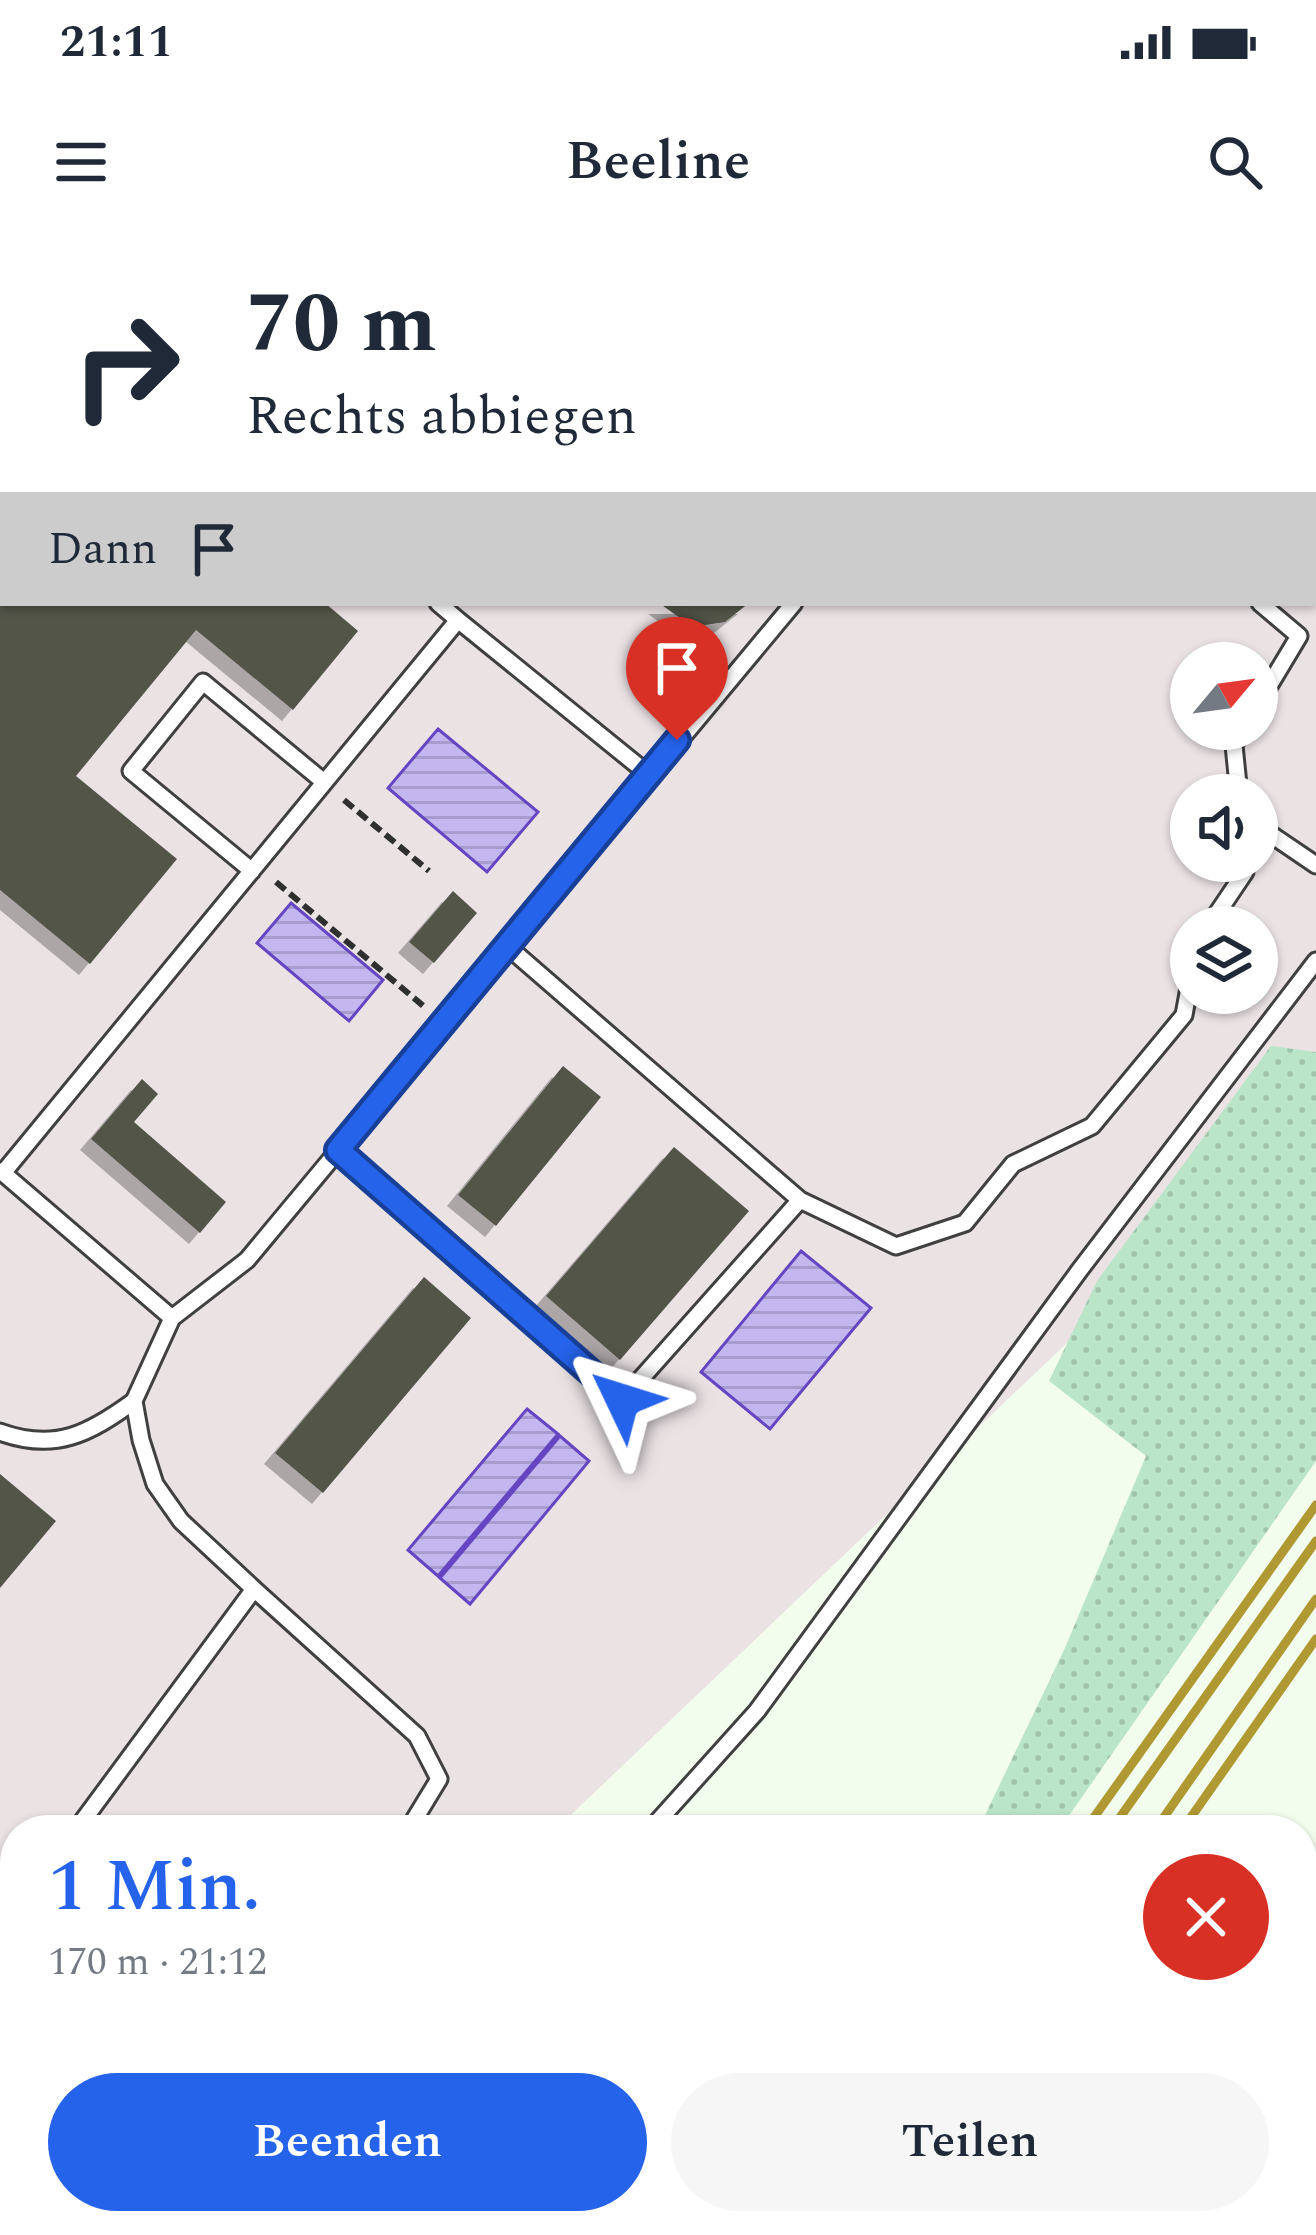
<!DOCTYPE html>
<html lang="de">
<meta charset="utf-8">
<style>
body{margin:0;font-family:Spectral,serif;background:#f6f6f7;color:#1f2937;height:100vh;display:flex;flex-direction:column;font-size:45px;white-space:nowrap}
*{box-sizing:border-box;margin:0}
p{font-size:39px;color:#747a83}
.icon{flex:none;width:66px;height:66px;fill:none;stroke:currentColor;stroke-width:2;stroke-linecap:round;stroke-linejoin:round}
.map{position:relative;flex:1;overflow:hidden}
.side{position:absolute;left:0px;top:1575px;width:1317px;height:420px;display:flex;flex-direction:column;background:#fff;border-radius:48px 48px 0 0;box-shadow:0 3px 9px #0004}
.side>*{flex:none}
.guide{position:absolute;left:0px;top:0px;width:1317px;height:366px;box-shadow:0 3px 9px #0004;background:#fff;color:#1f2937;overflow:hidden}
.needle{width:78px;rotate:61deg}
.buttons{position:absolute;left:1170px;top:402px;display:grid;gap:24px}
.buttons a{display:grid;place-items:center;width:108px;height:108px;border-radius:50%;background:#fff;box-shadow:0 3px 9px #0004;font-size:60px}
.pin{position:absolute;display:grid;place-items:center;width:102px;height:102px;color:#fff;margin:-123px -51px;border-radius:50% 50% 50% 0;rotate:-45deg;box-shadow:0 0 12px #0007}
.pin .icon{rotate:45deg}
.me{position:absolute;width:132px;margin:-66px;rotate:311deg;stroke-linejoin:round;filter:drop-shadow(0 0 9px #0008)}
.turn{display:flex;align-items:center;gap:42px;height:252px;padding:0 48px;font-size:54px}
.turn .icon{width:156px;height:156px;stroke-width:2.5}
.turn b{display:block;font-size:84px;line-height:102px}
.then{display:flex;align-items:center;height:114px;padding:0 48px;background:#0003;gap:24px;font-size:45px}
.round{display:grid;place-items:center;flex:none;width:126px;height:126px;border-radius:63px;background:#f6f6f7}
.head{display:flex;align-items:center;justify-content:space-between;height:204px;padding:0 48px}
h1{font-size:72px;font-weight:600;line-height:90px;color:#2563eb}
.button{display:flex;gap:24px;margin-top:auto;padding:24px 48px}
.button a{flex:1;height:138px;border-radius:72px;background:#2563eb;color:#fff;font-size:48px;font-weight:600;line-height:138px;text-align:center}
.button a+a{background:#f6f6f7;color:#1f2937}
.status{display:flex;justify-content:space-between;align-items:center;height:84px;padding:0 60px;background:#fff;direction:ltr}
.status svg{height:33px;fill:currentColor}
header{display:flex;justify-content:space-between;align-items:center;height:156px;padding:0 48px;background:#fff;font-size:54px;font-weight:600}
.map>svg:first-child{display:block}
.industrial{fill:#ebe2e4;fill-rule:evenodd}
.grass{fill:url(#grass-dots)}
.water{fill:url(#water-rules);stroke:#6545c1;stroke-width:3}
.building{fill:#52544a;filter:url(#shadow)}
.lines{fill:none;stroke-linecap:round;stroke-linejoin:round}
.lane-casing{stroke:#404040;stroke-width:21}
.street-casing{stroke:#404040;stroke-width:36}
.path{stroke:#2f2f2f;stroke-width:6;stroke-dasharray:12 6;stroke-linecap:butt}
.lane{stroke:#fff;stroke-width:15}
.street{stroke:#fff;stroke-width:30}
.rail{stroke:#b09832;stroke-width:9}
.route-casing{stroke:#184099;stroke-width:30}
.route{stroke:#2563eb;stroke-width:21}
</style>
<div class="status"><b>21:11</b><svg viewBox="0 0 49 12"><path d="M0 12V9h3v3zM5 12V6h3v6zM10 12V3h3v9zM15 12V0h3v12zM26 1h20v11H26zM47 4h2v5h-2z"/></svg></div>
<header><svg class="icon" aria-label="menu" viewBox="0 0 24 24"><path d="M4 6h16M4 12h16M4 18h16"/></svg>Beeline<svg class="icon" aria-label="search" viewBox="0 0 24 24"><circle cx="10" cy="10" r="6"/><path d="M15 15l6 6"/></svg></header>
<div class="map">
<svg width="1316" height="1995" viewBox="0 0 1316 1995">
<defs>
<pattern id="grass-dots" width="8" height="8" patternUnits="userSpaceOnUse" patternTransform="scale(3)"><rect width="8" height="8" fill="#bbe5c9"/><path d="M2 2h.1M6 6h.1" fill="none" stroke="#a0c3ab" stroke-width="1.8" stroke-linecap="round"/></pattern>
<pattern id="water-rules" width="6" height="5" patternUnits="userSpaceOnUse" patternTransform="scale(3)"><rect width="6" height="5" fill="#c4b7f0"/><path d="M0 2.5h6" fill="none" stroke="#a79ccd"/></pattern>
<filter id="shadow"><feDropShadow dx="-11" dy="11" stdDeviation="0" flood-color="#0004"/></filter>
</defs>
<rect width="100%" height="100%" fill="#f3fdee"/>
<!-- industrial -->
<path class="industrial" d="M 116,0 L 1316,0 L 1316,866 L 555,1590 L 15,1590 L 15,1980 L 145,1980 L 129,1995 L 0,1995 L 0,142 L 3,138 L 3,363 L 1314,363 L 1314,3 L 113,3 ZM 1191,423 L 1257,423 L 1257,489 L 1191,489 ZM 1191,555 L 1257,555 L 1257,621 L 1191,621 ZM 1191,687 L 1257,687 L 1257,753 L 1191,753 Z"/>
<!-- grass -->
<path class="grass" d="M 1271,806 L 1316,812 L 1316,1221 L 1059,1590 L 978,1590 L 1064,1410 L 1146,1216 L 1049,1141 L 1097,1041 Z"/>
<!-- water -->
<path class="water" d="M 438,489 L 538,572 L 487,632 L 388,548 Z
M 291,663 L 383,740 L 349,781 L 257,703 Z
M 801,1011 L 871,1068 L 770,1189 L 701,1132 Z
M 527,1169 L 558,1194 L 438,1336 L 408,1310 Z
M 560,1196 L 589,1221 L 470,1364 L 440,1338 Z"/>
<!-- building -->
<path class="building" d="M 0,363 L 325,363 L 358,391 L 293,470 L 196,390 L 76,536 L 177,619 L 90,724 L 0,650 Z
M 659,363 L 749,363 L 725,382 L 705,385 L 687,383 Z
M 453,651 L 477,673 L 434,723 L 409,702 Z
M 563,826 L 601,857 L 496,986 L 458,955 Z
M 142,839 L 158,854 L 134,882 L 226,962 L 200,993 L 91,899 Z
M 674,907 L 749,971 L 620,1120 L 546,1056 Z
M 424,1037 L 471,1078 L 323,1253 L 275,1213 Z
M 0,1234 L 56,1281 L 0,1348 Z
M 1302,1869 L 1316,1876 L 1316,1904 L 1302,1933 Z
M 1093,1980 L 1143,1980 L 1132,1995 L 1113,1995 Z"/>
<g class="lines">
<!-- lane casing -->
<g class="lane-casing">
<path id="lane" d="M 2,0 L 5,3
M 192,0 L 195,3
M 341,3 L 344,0
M 458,380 L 648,534
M 1257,466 L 1299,396 L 1260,363
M 1239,555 L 1234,505 L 1243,489
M 1257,585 L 1316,625
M 252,631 L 131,531 L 203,442 L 324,542
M 1208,687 L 1245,632 L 1245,621
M 507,706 L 800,960 L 896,1006 L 965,983 L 1013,924 L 1092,886 L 1184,775 L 1191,737
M 338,910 L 622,1160 L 800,960
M 0,931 L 3,933 L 458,380 L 438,363
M 3,933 L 172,1078 L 134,1161 L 141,1200 L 155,1244 L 181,1281 L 254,1349 L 76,1590
M 172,1078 L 247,1020 L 794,363
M 0,1192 C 55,1212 89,1194 134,1161
M 254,1349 L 417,1496 L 439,1539 L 408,1590
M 650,1590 L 757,1471 L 1079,1031 L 1316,721
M 40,1995 L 56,1980
M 239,1995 L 255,1980"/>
</g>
<!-- street casing -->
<g class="street-casing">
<path id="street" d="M 1302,1968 L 1316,1975"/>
</g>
<!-- path -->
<path class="path" d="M 344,560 L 429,631
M 276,642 L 427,769"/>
<!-- lane -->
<use href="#lane" class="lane"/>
<!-- street -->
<use href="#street" class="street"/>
<!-- rail -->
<path class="rail" d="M 1085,1590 L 1316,1265
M 1111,1590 L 1316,1301
M 1155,1590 L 1316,1359
M 1182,1590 L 1316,1399
M 789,1995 L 800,1980
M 820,1995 L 832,1980
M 867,1995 L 877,1980
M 895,1995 L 906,1980"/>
</g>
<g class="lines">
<!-- route casing -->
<g class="route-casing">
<path id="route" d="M 622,1160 L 338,910 L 677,500"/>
</g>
<!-- route -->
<use href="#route" class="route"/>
</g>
</svg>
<div class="buttons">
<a><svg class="needle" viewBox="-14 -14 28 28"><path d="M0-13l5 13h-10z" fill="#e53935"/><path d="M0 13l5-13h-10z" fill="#747a83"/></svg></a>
<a><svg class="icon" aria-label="sound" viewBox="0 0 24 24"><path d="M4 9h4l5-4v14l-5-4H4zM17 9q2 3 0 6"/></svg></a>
<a><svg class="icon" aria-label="layers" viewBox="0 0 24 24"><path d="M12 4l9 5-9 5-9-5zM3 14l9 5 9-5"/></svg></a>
</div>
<div class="pin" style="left:677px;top:500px;background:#d93025"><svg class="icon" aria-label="arrive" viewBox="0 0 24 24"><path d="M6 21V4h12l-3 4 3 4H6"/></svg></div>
<svg class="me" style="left:622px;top:1160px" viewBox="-20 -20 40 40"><path d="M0-17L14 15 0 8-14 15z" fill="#2563eb" stroke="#fff" stroke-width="4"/></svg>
<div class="guide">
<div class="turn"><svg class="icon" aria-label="right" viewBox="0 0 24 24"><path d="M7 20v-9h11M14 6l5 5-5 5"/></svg><div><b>70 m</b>Rechts abbiegen</div></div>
<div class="then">Dann<svg class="icon" aria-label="arrive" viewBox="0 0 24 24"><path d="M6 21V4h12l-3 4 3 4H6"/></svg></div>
</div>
<section class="side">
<div class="head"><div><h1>1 Min.</h1><p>170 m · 21:12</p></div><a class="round" style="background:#d93025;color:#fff"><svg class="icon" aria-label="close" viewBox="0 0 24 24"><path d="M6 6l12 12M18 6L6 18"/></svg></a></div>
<div class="button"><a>Beenden</a><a>Teilen</a></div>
</section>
</div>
